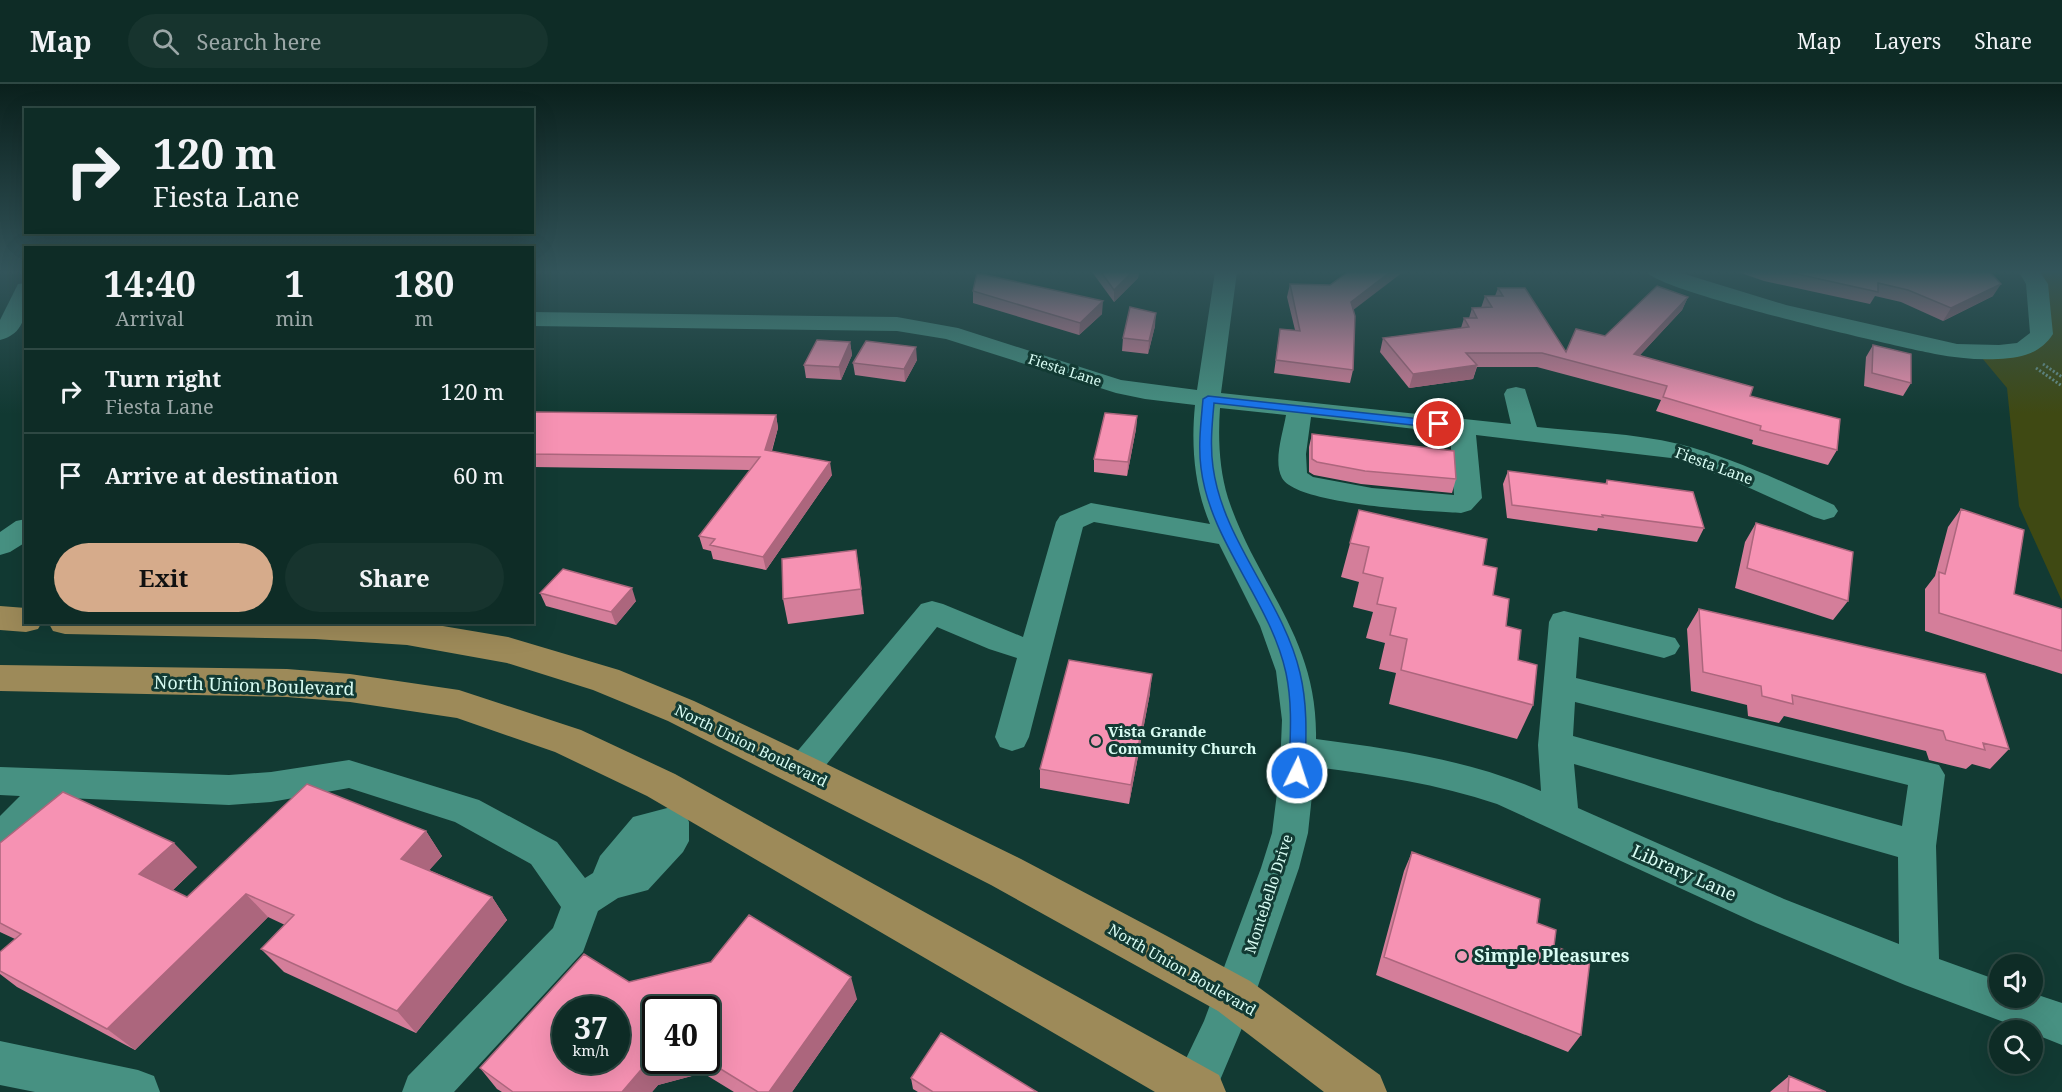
<!DOCTYPE html>
<style>
body{margin:0;font-family:"Noto Serif",serif;background:#17342e;color:#f1f3f6;height:100vh;display:flex;flex-direction:column;font-size:22px;white-space:nowrap}
*{box-sizing:border-box;margin:0}
p{font-size:20px;color:#9ba7a7}
.icon{flex:none;width:33px;height:33px;fill:none;stroke:currentColor;stroke-width:2;stroke-linecap:round;stroke-linejoin:round}
.map{position:relative;flex:1;overflow:hidden}
.details{position:absolute;left:24px;top:162px;width:510px;height:378px;display:flex;flex-direction:column;background:#0e2c26;border-radius:0px;box-shadow:0 6px 24px #0002,0 0 0 2px #2e4843}
.details>*{flex:none}
.top-card{position:absolute;left:24px;top:24px;width:510px;height:126px;border-radius:0px;box-shadow:0 6px 24px #0002,0 0 0 2px #2e4843;background:#0e2c26;color:#f1f3f6;overflow:hidden}
.fabs{position:absolute;left:1989px;top:870px;display:grid;gap:12px}
.fabs a{display:grid;place-items:center;width:54px;height:54px;border-radius:50%;background:#0e2c26;box-shadow:0 6px 24px #0002,0 0 0 2px #2e4843;font-size:30px}
.speed{position:absolute;left:552px;top:912px;display:flex;gap:12px;font-size:30px;font-weight:700;text-align:center}
.speed>*{display:grid;place-content:center;width:78px;height:78px;border-radius:50%;background:#0e2c26;box-shadow:0 6px 24px #0002,0 0 0 2px #2e4843;line-height:1}
.speed small{font-size:15px;font-weight:400}
.speed .limit{border:3px solid #111;border-radius:9px;background:#fff;color:#111}
.pin{position:absolute;display:grid;place-items:center;width:51px;height:51px;color:#fff;margin:-26px;border:3px solid #fff;border-radius:50%;box-shadow:0 2px 6px #0007}
.me{position:absolute;width:66px;margin:-33px;rotate:4deg;stroke-linejoin:round;filter:drop-shadow(0 0 4px #0008)}
.turn{display:flex;align-items:center;gap:21px;height:126px;padding:0 30px;font-size:27px}
.turn .icon{width:78px;height:78px;stroke-width:2.5}
.turn b{display:block;font-size:42px;line-height:51px}
.eta{display:flex;justify-content:space-evenly;align-items:center;height:102px;text-align:center}
.eta b{font-size:36px;font-weight:700;line-height:42px}
.button{display:flex;gap:12px;margin-top:auto;padding:12px 30px}
.button a{flex:1;height:69px;border-radius:36px;background:#d6ab8b;color:#111;font-size:24px;font-weight:700;line-height:69px;text-align:center}
.button a+a{background:#17342e;color:#f1f3f6}
ul{padding:0;list-style:none}
li{display:flex;align-items:center;gap:18px;height:84px;padding:0 30px;border-top:2px solid #2e4843}
li div{flex:1}
li b{display:block;font-size:22px}
li em{font-style:normal}
header{display:flex;align-items:center;gap:36px;box-sizing:border-box;height:84px;padding:0 30px;background:#0e2c26;border-bottom:2px solid #2e4843}
header strong{font-size:28px}
nav{display:flex;gap:33px;margin-inline-start:auto;font-size:21px}
.search{width:420px;height:54px;background:#17342e;display:flex;align-items:center;gap:15px;box-sizing:border-box;padding:0 21px;border-radius:33px;color:#9ba7a7;font-size:22px}
.map>svg:first-child{display:block}
.green{fill:#3f4913}
.lines{fill:none;stroke-linecap:round;stroke-linejoin:round}
.path{stroke:#6b928a;stroke-width:3;stroke-dasharray:2 2;stroke-linecap:butt}
.minor{fill:#479182;fill-rule:evenodd}
.major{fill:#9d8a59;fill-rule:evenodd}
.wall{fill:#d47e9a;fill-rule:evenodd}
.shaded-wall{fill:#ac667d}
.building{fill:#f692b3;stroke:#ac667d;stroke-width:1.5;fill-rule:evenodd}
.route{fill:#1a73e8;stroke:#114b97;stroke-width:1.5}
.poi-dot{fill:#f09ab6;stroke:#123a33;stroke-width:2}
.labels{text-anchor:middle;stroke-width:6;stroke-linejoin:round;paint-order:stroke}
.far-street-label{font-size:14px;fill:#d8fcf3;stroke:#123a33}
.street-label{font-size:15px;fill:#d8fcf3;stroke:#123a33}
.poi-label{font-size:15px;font-weight:bold;fill:#d8fcf3;stroke:#123a33;text-anchor:start}
.near-street-label{font-size:18px;fill:#d8fcf3;stroke:#123a33}
.near-poi-label{font-size:18px;font-weight:bold;fill:#d8fcf3;stroke:#123a33;text-anchor:start}
</style>
<header>
<strong>Map</strong>
<div class="search"><svg class="icon" aria-label="search" viewBox="0 0 24 24"><circle cx="10" cy="10" r="6"/><path d="M15 15l6 6"/></svg>Search here</div>
<nav><a>Map</a><a>Layers</a><a>Share</a></nav>
</header>
<div class="map">
<svg width="2062" height="1008" viewBox="0 0 2062 1008">
<rect width="100%" height="100%" fill="#123a33"/>
<!-- green -->
<path class="green" d="M 2029,188 L 2062,188 L 2062,517 L 2019,422 L 2007,304 L 1977,268 L 2036,258 Z"/>
<g class="lines">
<!-- path -->
<path class="path" d="M 2043,280 L 2062,293
M 2036,284 L 2062,302"/>
<!-- minor -->
<path class="minor" d="M 1215,188 L 1237,188 L 1221,309 L 1511,340 L 1504,310 L 1507,305 L 1516,303 L 1525,305 L 1537,343 C 1584,348 1633,349 1679,360 C 1733,374 1783,398 1834,421 L 1838,427 L 1834,433 L 1824,436 L 1814,433 L 1732,396 L 1671,374 L 1476,351 L 1482,414 L 1471,426 L 1461,429 C 1429,427 1297,421 1282,394 C 1273,377 1283,349 1286,331 L 1220,324 C 1218,354 1219,385 1228,414 C 1257,502 1318,553 1316,655 C 1393,665 1469,676 1541,707 L 1538,661 L 1549,538 L 1553,530 L 1564,527 L 1675,554 L 1680,562 L 1675,570 L 1664,574 L 1579,553 L 1576,594 L 1939,681 L 1945,691 L 1936,762 L 1939,875 L 2000,897 L 2000,914 L 2032,914 L 2032,909 L 2062,919 L 2062,961 L 2032,949 L 2032,946 L 2025,946 L 1905,901 L 1756,839 L 1497,720 C 1438,700 1377,691 1315,683 L 1308,749 L 1299,784 L 1250,925 L 1215,1008 L 1170,1008 L 1204,937 L 1261,784 L 1272,749 L 1280,685 L 1282,636 L 1276,587 L 1260,542 L 1219,460 L 1094,438 L 1083,443 L 1029,653 L 1024,663 L 1012,667 L 1000,663 L 995,653 L 1017,574 L 989,565 L 937,543 L 814,696 L 802,700 L 790,696 L 784,686 L 790,676 L 921,520 L 932,517 L 943,520 L 1023,553 L 1056,438 L 1060,432 L 1091,419 L 1210,440 C 1194,402 1191,361 1195,321 L 1145,315 L 1116,309 L 946,255 L 897,247 L 532,242 L 532,228 L 897,233 L 958,244 L 1121,296 L 1197,306 ZM 1311,333 L 1450,349 L 1454,411 L 1372,404 L 1313,393 L 1307,389 L 1306,370 ZM 1575,618 L 1908,701 L 1902,742 L 1573,652 ZM 1574,680 L 1898,773 L 1899,860 L 1784,815 L 1578,724 Z
M 1647,188 L 1678,188 L 1786,221 L 1957,260 L 1999,261 L 2017,259 L 2030,249 L 2026,200 L 2019,188 L 2040,188 L 2048,200 L 2053,250 C 2040,270 2021,274 1998,275 C 1977,276 1956,274 1935,270 C 1898,263 1660,208 1647,188 Z
M 26,199 C 26,222 29,249 0,256 L 0,236 L 18,200 Z
M 26,435 L 26,458 L 10,468 L 0,471 L 0,448 L 16,437 Z
M 349,676 L 479,716 L 557,758 L 585,794 L 593,789 L 600,772 L 633,733 L 671,723 L 684,727 L 689,738 L 689,757 L 683,768 L 648,806 L 618,814 L 598,827 L 583,868 L 454,1008 L 402,1008 L 408,992 L 553,844 L 561,823 L 531,780 L 455,738 L 349,704 L 271,718 L 229,721 L 66,714 L 13,766 L 0,771 L 0,732 L 20,712 L 0,711 L 0,683 L 229,691 L 271,688 Z
M 0,957 L 138,986 L 154,992 L 160,1008 L 35,1008 L 0,1001 Z"/>
<!-- major -->
<path class="major" d="M 0,522 L 26,524 L 26,538 L 42,538 L 38,545 L 26,548 L 0,546 Z
M 48,538 L 419,538 L 508,553 L 619,586 L 694,617 L 816,675 L 1021,775 L 1165,851 L 1250,897 L 1380,991 L 1387,1008 L 1324,1008 L 1218,927 L 991,801 L 668,637 L 593,606 L 507,579 L 407,561 L 315,555 L 65,550 L 53,547 Z
M 0,581 L 287,585 L 350,590 L 459,606 L 581,646 L 675,690 L 1219,991 L 1226,1008 L 1155,1008 L 647,712 L 555,668 L 457,634 L 350,618 L 287,613 L 0,607 Z"/>
</g>
<!-- wall -->
<path class="wall" d="M 1092,188 L 1139,188 L 1138,194 L 1114,218 Z
M 1738,188 L 1990,188 L 1993,212 L 1943,237 L 1901,218 L 1875,212 L 1870,220 L 1764,197 Z
M 1290,200 L 1353,226 L 1353,286 L 1350,299 L 1274,289 L 1280,245 L 1295,246 L 1287,213 Z
M 1498,204 L 1566,268 L 1605,252 L 1688,213 L 1682,226 L 1640,271 L 1750,312 L 1837,366 L 1828,381 L 1752,360 L 1753,356 L 1656,327 L 1661,316 L 1537,283 L 1477,283 L 1473,295 L 1409,304 L 1380,268 L 1383,254 L 1461,244 L 1464,234 L 1469,234 L 1472,224 L 1481,224 L 1485,212 L 1495,212 Z
M 973,207 L 1102,230 L 1079,251 L 973,219 Z
M 1155,242 L 1148,270 L 1122,267 L 1123,254 Z
M 850,258 L 852,271 L 841,296 L 806,294 L 804,281 Z
M 1873,261 L 1911,299 L 1903,312 L 1864,302 L 1866,273 Z
M 917,276 L 905,298 L 855,291 L 853,279 Z
M 532,328 L 776,331 L 778,344 L 772,367 L 832,391 L 766,486 L 713,475 L 711,467 L 703,465 L 699,452 L 750,386 L 532,383 Z
M 1137,332 L 1136,345 L 1127,392 L 1094,388 L 1094,375 Z
M 1312,350 L 1456,395 L 1452,409 L 1361,400 L 1314,391 L 1309,388 L 1309,363 Z
M 1508,387 L 1605,400 L 1607,396 L 1704,444 L 1697,458 L 1598,444 L 1597,447 L 1507,434 L 1503,400 Z
M 1961,425 L 2014,510 L 2062,525 L 2062,590 L 1925,547 L 1925,505 L 1935,492 L 1948,443 Z
M 1359,426 L 1483,481 L 1493,511 L 1506,542 L 1533,621 L 1517,655 L 1389,620 L 1396,589 L 1379,585 L 1385,559 L 1366,554 L 1373,528 L 1353,523 L 1359,498 L 1341,493 Z
M 1756,439 L 1848,517 L 1833,536 L 1735,504 L 1745,458 Z
M 856,466 L 864,530 L 788,540 L 783,515 Z
M 540,509 L 636,517 L 616,541 L 546,522 Z
M 1699,525 L 2009,665 L 1990,685 L 1972,680 L 1966,685 L 1929,676 L 1926,667 L 1784,632 L 1779,639 L 1748,632 L 1747,621 L 1691,607 L 1687,545 Z
M 1150,609 L 1129,720 L 1040,704 L 1040,685 Z
M 426,747 L 442,772 L 429,786 L 492,813 L 507,836 L 416,949 L 284,888 L 261,865 L 285,841 L 268,833 L 135,966 L 17,903 L 0,890 L 0,868 L 15,855 L 0,848 L 0,759 L 197,783 L 173,806 L 187,813 Z
M 1412,768 L 1537,839 L 1581,951 L 1568,968 L 1376,891 L 1404,787 Z
M 629,898 L 857,915 L 792,1008 L 734,1008 L 703,989 L 658,1001 L 652,1008 L 502,1008 L 497,1005 L 480,984 ZM 706,926 L 706,976 L 656,976 Z
M 1789,992 L 1826,1008 L 1770,1008 Z
M 911,994 L 1037,1008 L 918,1008 L 913,1005 Z"/>
<!-- shaded-wall -->
<path class="shaded-wall" d="M 1132,188 L 1139,188 L 1138,194 L 1114,218 L 1114,206 Z
M 1390,188 L 1403,188 L 1348,230 L 1351,218 Z
M 2001,200 L 1993,212 L 1943,237 L 1951,224 Z
M 1688,213 L 1682,226 L 1628,284 L 1634,270 Z
M 1103,217 L 1102,230 L 1079,251 L 1080,239 Z
M 1156,229 L 1155,242 L 1148,270 L 1149,257 Z
M 850,258 L 852,271 L 841,296 L 839,283 Z
M 916,263 L 917,276 L 905,298 L 904,285 Z
M 1477,281 L 1473,295 L 1409,304 L 1413,290 Z
M 776,331 L 778,344 L 768,379 L 765,366 Z
M 1137,332 L 1136,345 L 1127,392 L 1128,378 Z
M 830,378 L 832,391 L 766,486 L 763,473 Z
M 856,466 L 860,491 L 864,530 L 861,505 Z
M 632,504 L 636,517 L 616,541 L 611,528 Z
M 1152,590 L 1150,609 L 1129,720 L 1131,701 Z
M 426,747 L 442,772 L 418,799 L 401,775 Z
M 174,759 L 197,783 L 164,814 L 139,790 Z
M 246,810 L 268,833 L 135,966 L 107,945 Z
M 492,813 L 507,836 L 416,949 L 397,927 Z
M 851,893 L 857,915 L 792,1008 L 769,1008 Z
M 658,976 L 697,976 L 703,989 L 658,1001 L 652,1008 L 622,1008 L 646,980 Z"/>
<!-- building -->
<path class="building" d="M 1101,188 L 1132,188 L 1114,206 Z
M 1348,188 L 1390,188 L 1351,218 L 1355,232 L 1353,286 L 1276,276 L 1280,245 L 1300,247 L 1290,200 L 1330,201 Z
M 1788,188 L 1990,188 L 2001,200 L 1951,224 L 1908,206 L 1878,199 L 1878,208 Z
M 977,189 L 1103,217 L 1080,239 L 973,207 Z
M 1657,202 L 1688,213 L 1634,270 L 1753,303 L 1750,312 L 1840,335 L 1837,366 L 1760,346 L 1761,342 L 1663,313 L 1667,302 L 1542,269 L 1466,269 L 1477,281 L 1413,290 L 1383,254 L 1469,243 L 1464,234 L 1477,234 L 1472,224 L 1492,223 L 1485,212 L 1503,212 L 1498,204 L 1525,204 L 1566,268 L 1576,245 L 1605,252 Z
M 1130,223 L 1156,229 L 1149,257 L 1123,254 Z
M 817,256 L 850,258 L 839,283 L 804,281 Z
M 866,257 L 916,263 L 904,285 L 853,279 Z
M 1873,261 L 1911,270 L 1911,299 L 1872,289 Z
M 532,328 L 776,331 L 765,366 L 830,378 L 763,473 L 710,461 L 715,455 L 699,452 L 760,373 L 532,370 Z
M 1105,329 L 1137,332 L 1128,378 L 1094,375 Z
M 1312,350 L 1454,367 L 1456,395 L 1365,387 L 1317,378 L 1312,375 Z
M 1508,387 L 1607,400 L 1607,396 L 1693,408 L 1704,444 L 1602,431 L 1603,433 L 1512,421 Z
M 1961,425 L 2024,446 L 2014,510 L 2062,525 L 2062,567 L 1939,529 L 1939,488 L 1945,490 Z
M 1359,426 L 1487,455 L 1483,481 L 1497,484 L 1493,511 L 1509,515 L 1506,542 L 1521,546 L 1518,576 L 1537,581 L 1533,621 L 1401,586 L 1407,555 L 1390,551 L 1396,524 L 1377,520 L 1383,494 L 1363,489 L 1369,463 L 1350,459 Z
M 1756,439 L 1853,468 L 1848,517 L 1747,484 Z
M 856,466 L 861,505 L 783,515 L 782,475 Z
M 563,485 L 632,504 L 611,528 L 540,509 Z
M 1699,525 L 1985,590 L 2009,665 L 1983,659 L 1985,666 L 1946,656 L 1943,647 L 1792,611 L 1793,620 L 1762,612 L 1761,602 L 1703,588 Z
M 1069,576 L 1152,590 L 1131,701 L 1040,685 Z
M 307,700 L 426,747 L 401,775 L 492,813 L 397,927 L 261,865 L 294,831 L 246,810 L 107,945 L 0,887 L 0,868 L 21,850 L 0,839 L 0,759 L 63,708 L 174,759 L 139,790 L 187,813 Z
M 1412,768 L 1540,815 L 1537,839 L 1556,846 L 1554,862 L 1590,876 L 1581,951 L 1384,873 Z
M 749,831 L 851,893 L 769,1008 L 758,1008 L 706,976 L 706,926 L 656,926 L 656,976 L 658,976 L 646,980 L 622,1008 L 513,1008 L 480,984 L 584,870 L 629,898 L 711,878 ZM 566,926 L 616,926 L 616,976 L 566,976 Z
M 941,949 L 1037,1008 L 933,1008 L 911,994 Z
M 1789,992 L 1826,1008 L 1788,1008 Z"/>
<!-- sky -->
<linearGradient id="sky" x2="0" y2="1"><stop stop-color="#0a201c"/><stop offset="0.57" stop-color="#33555b"/><stop offset="1" stop-color="#33555b" stop-opacity="0"/></linearGradient>
<rect width="2062" height="330" fill="url(#sky)"/>
<!-- route -->
<path class="route" d="M 1208,312 L 1439,337 L 1445,340 L 1439,344 L 1214,319 C 1212,341 1210,362 1213,383 C 1223,458 1283,516 1300,589 C 1308,622 1306,655 1305,689 L 1303,694 L 1297,695 L 1291,694 L 1289,689 C 1290,655 1293,622 1286,589 C 1270,516 1210,458 1201,384 C 1198,361 1201,338 1203,315 Z"/>
<!-- markers -->
<g class="poi-dot">
<circle cx="1096" cy="657" r="6"/>
<circle cx="1462" cy="872" r="6"/>
</g>
<g class="labels">
<!-- far-street labels -->
<g class="far-street-label">
<text transform="translate(1065 286) rotate(18)" y="5">Fiesta Lane</text>
</g>
<!-- street labels -->
<g class="street-label">
<text transform="translate(1714 382) rotate(20)" y="5">Fiesta Lane</text>
<text transform="translate(751 662) rotate(26)" y="5">North Union Boulevard</text>
<text transform="translate(1269 810) rotate(-72)" y="5">Montebello Drive</text>
<text transform="translate(1182 886) rotate(30)" y="5">North Union Boulevard</text>
</g>
<!-- poi labels -->
<g class="poi-label">
<text x="1108" y="653">Vista Grande<tspan x="1108" dy="17">Community Church</tspan></text>
</g>
<!-- near-street labels -->
<g class="near-street-label">
<text transform="translate(254 602) rotate(2)" y="6">North Union Boulevard</text>
<text transform="translate(1684 789) rotate(24)" y="6">Library Lane</text>
</g>
<!-- near-poi labels -->
<g class="near-poi-label">
<text x="1474" y="878">Simple Pleasures</text>
</g>
</g>
</svg>
<div class="fabs">
<a><svg class="icon" aria-label="sound" viewBox="0 0 24 24"><path d="M4 9h4l5-4v14l-5-4H4zM17 9q2 3 0 6"/></svg></a>
<a><svg class="icon" aria-label="search" viewBox="0 0 24 24"><circle cx="10" cy="10" r="6"/><path d="M15 15l6 6"/></svg></a>
</div>
<div class="speed"><div>37<small>km/h</small></div><div class="limit">40</div></div>
<div class="pin" style="left:1439px;top:340px;background:#d93025"><svg class="icon" aria-label="arrive" viewBox="0 0 24 24"><path d="M6 21V4h12l-3 4 3 4H6"/></svg></div>
<svg class="me" style="left:1297px;top:689px" viewBox="-20 -20 40 40"><circle r="17" fill="#1a73e8" stroke="#fff" stroke-width="3"/><path d="M0-11L8 9 0 5-8 9z" fill="#fff"/></svg>
<div class="top-card">
<div class="turn"><svg class="icon" aria-label="right" viewBox="0 0 24 24"><path d="M7 20v-9h11M14 6l5 5-5 5"/></svg><div><b>120 m</b>Fiesta Lane</div></div>
</div>
<section class="details">
<div class="eta">
<div><b>14:40</b><p>Arrival</p></div>
<div><b>1</b><p>min</p></div>
<div><b>180</b><p>m</p></div>
</div>
<ul>
<li><svg class="icon" aria-label="right" viewBox="0 0 24 24"><path d="M7 20v-9h11M14 6l5 5-5 5"/></svg><div><b>Turn right</b><p>Fiesta Lane</p></div><em>120 m</em></li>
<li><svg class="icon" aria-label="arrive" viewBox="0 0 24 24"><path d="M6 21V4h12l-3 4 3 4H6"/></svg><div><b>Arrive at destination</b></div><em>60 m</em></li>
</ul>
<div class="button"><a>Exit</a><a>Share</a></div>
</section>
</div>
